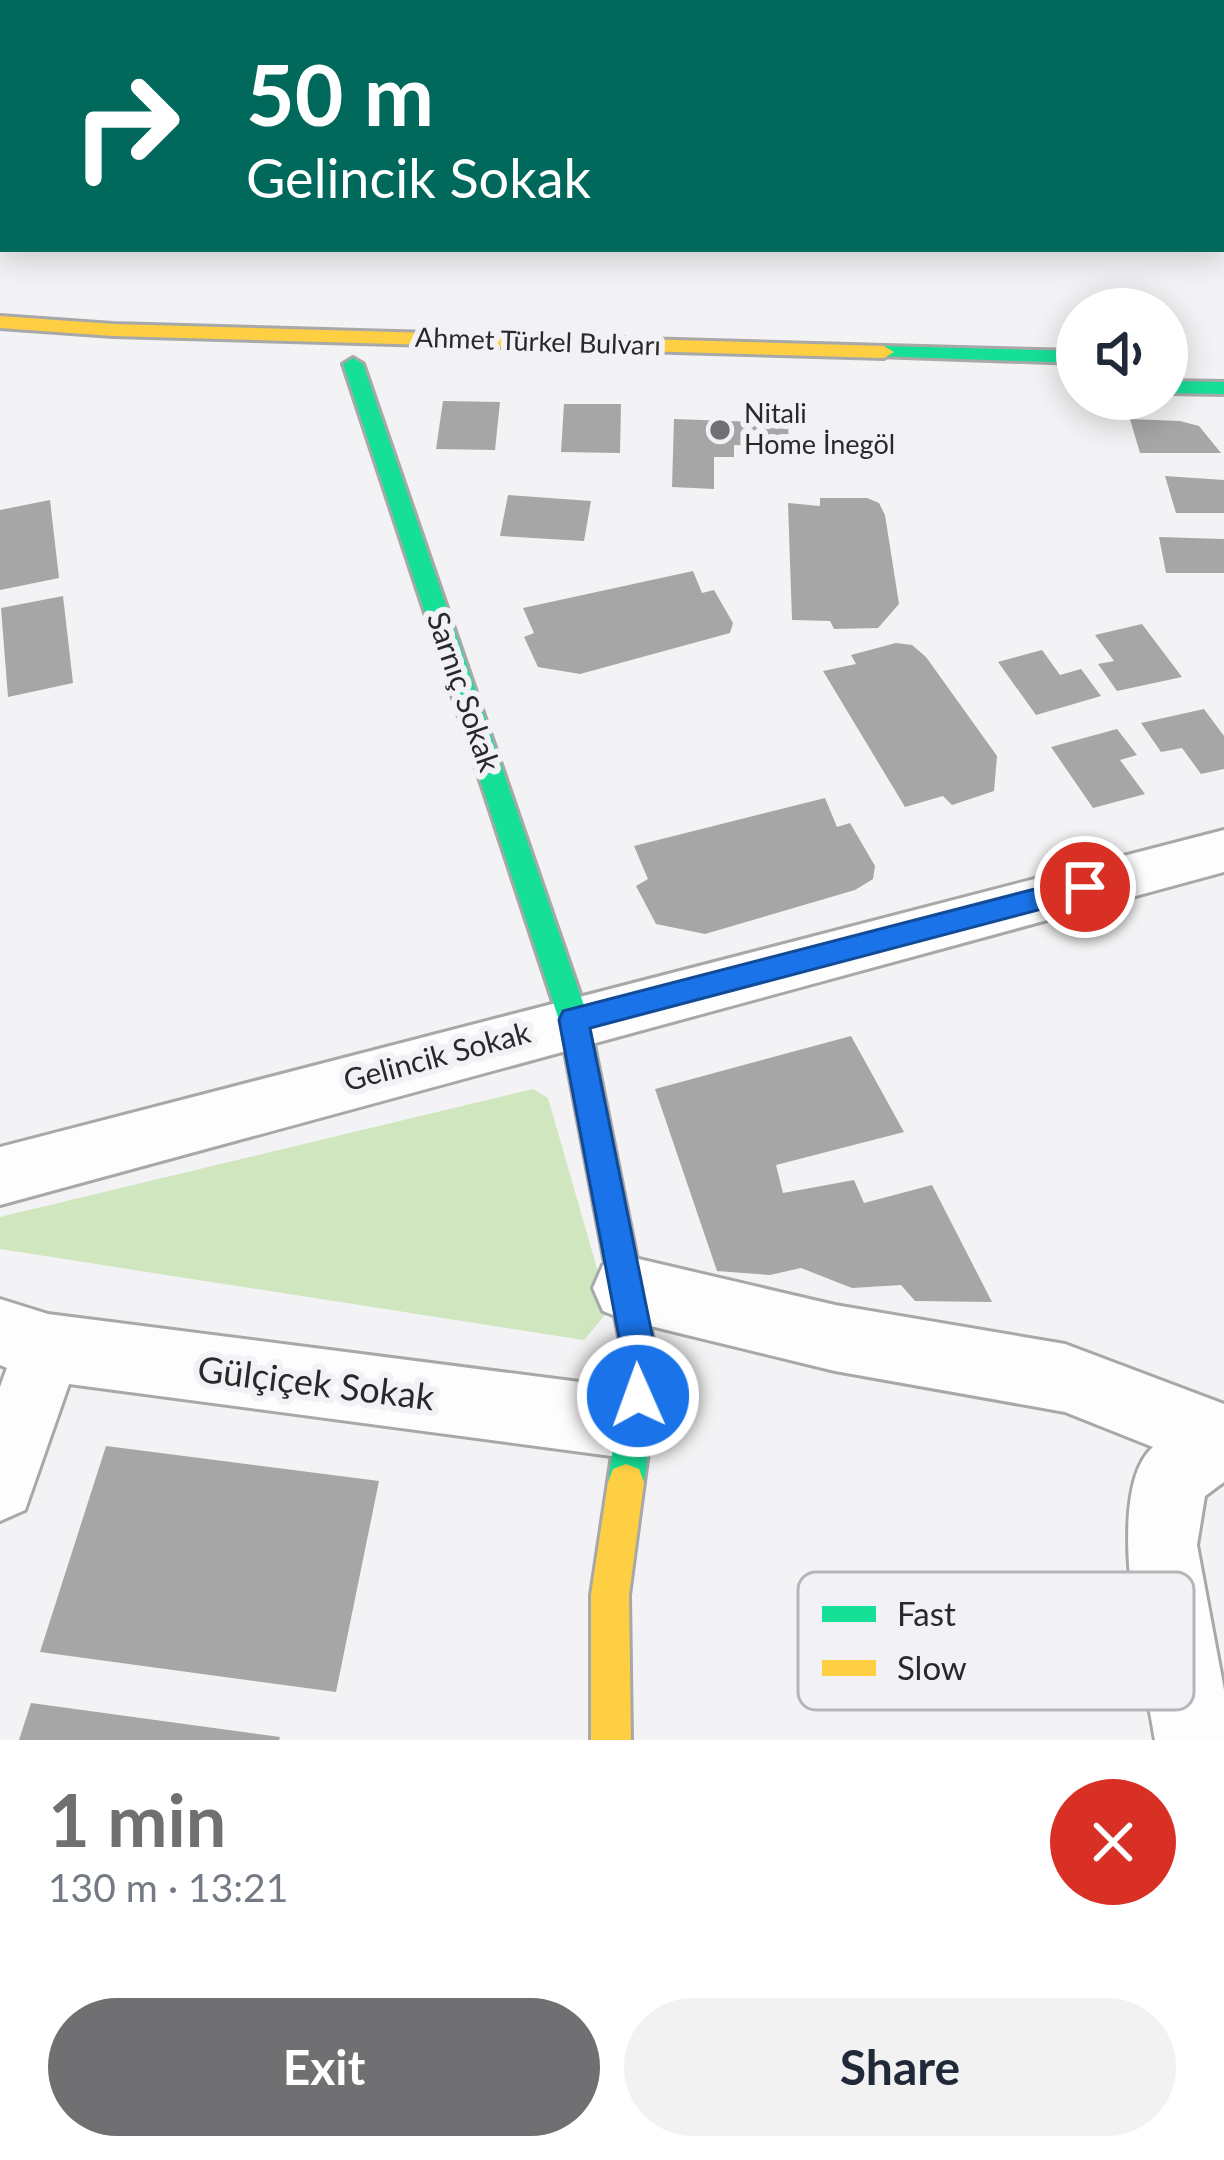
<!DOCTYPE html>
<meta charset="utf-8">
<style>
body{margin:0;font-family:Lato,sans-serif;background:#f2f2f3;color:#1f2937;height:100vh;display:flex;flex-direction:column;font-size:45px;white-space:nowrap}
*{box-sizing:border-box;margin:0}
p{font-size:39px;color:#747a83}
.icon{flex:none;width:66px;height:66px;fill:none;stroke:currentColor;stroke-width:2;stroke-linecap:round;stroke-linejoin:round}
.map{position:relative;height:1740px;overflow:hidden}
.sheet{display:flex;flex-direction:column;background:#fff;flex:1}
.sheet>*{flex:none}
.hud{position:absolute;left:0px;top:0px;width:1224px;height:252px;box-shadow:0 6px 30px #0003;background:#00695c;color:#fff;overflow:hidden}
.controls{position:absolute;left:1056px;top:288px;display:grid;gap:24px}
.controls a{display:grid;place-items:center;width:132px;height:132px;border-radius:50%;background:#fff;box-shadow:0 6px 30px #0003;font-size:60px}
.pin{position:absolute;display:grid;place-items:center;width:102px;height:102px;color:#fff;margin:-51px;border:6px solid #fff;border-radius:50%;box-shadow:0 3px 12px #0007}
.me{position:absolute;width:132px;margin:-66px;rotate:358deg;stroke-linejoin:round;filter:drop-shadow(0 0 9px #0008)}
.turn{display:flex;align-items:center;gap:42px;height:252px;padding:0 48px;font-size:54px}
.turn .icon{width:156px;height:156px;stroke-width:2.5}
.turn b{display:block;font-size:84px;line-height:102px}
.round{display:grid;place-items:center;flex:none;width:126px;height:126px;border-radius:63px;background:#f2f2f3}
.headline{display:flex;align-items:center;justify-content:space-between;height:204px;padding:0 48px}
h1{font-size:72px;font-weight:700;line-height:90px;color:#706f71}
.button{display:flex;gap:24px;margin-top:auto;padding:24px 48px}
.button a{flex:1;height:138px;border-radius:72px;background:#706f71;color:#fff;font-size:48px;font-weight:700;line-height:138px;text-align:center}
.button a+a{background:#f2f2f3;color:#1f2937}
.map>svg:first-child{display:block}
.green{fill:#cfe6be}
.building{fill:#a7a6a7}
.lines{fill:none;stroke-linecap:round;stroke-linejoin:round}
.street-casing{stroke:#a8a8a9;stroke-width:6}
.fast-casing{stroke:#a8a8a9;stroke-width:6}
.slow-casing{stroke:#a8a8a9;stroke-width:6}
.street{fill:#fdfdfd;fill-rule:evenodd}
.fast{fill:#16e098;fill-rule:evenodd}
.slow{fill:#ffcf43;fill-rule:evenodd}
.route{fill:#1a73e8;stroke:#114b97;stroke-width:3}
.poi-dot{fill:#706f71;stroke:#f2f1f5;stroke-width:4.5}
.labels{text-anchor:middle;stroke-width:12;stroke-linejoin:round;paint-order:stroke}
.far-street-label{font-size:27px;fill:#29292a;stroke:#f2f1f5}
.far-poi-label{font-size:27px;fill:#29292a;stroke:#f2f1f5;text-anchor:start}
.street-label{font-size:30px;fill:#29292a;stroke:#f2f1f5}
.near-street-label{font-size:36px;fill:#29292a;stroke:#f2f1f5}
.key{fill:#f2f1f5;stroke:#b6b5b8;stroke-width:3}
.key-label{font-size:33px;fill:#29292a}
</style>
<div class="map">
<svg width="1224" height="1740" viewBox="0 0 1224 1740">
<rect width="100%" height="100%" fill="#f3f2f4"/>
<!-- green -->
<path class="green" d="M 533,1089 L 548,1098 L 609,1310 L 584,1340 L 0,1249 L 0,1217 Z"/>
<!-- building -->
<path class="building" d="M 443,401 L 500,402 L 495,450 L 436,449 Z
M 564,404 L 621,404 L 620,453 L 561,452 Z
M 674,419 L 788,423 L 789,447 L 734,445 L 734,457 L 714,457 L 714,489 L 672,487 Z
M 1130,419 L 1180,421 L 1199,426 L 1221,453 L 1140,453 Z
M 1165,476 L 1224,480 L 1224,513 L 1176,513 Z
M 508,495 L 591,501 L 584,541 L 500,536 Z
M 820,498 L 867,498 L 879,503 L 885,515 L 899,604 L 878,628 L 834,629 L 830,621 L 792,620 L 788,503 L 820,506 Z
M 50,500 L 59,578 L 0,590 L 0,510 Z
M 1159,537 L 1224,539 L 1224,573 L 1166,573 Z
M 693,571 L 702,593 L 714,590 L 733,623 L 730,633 L 580,674 L 538,667 L 524,637 L 534,633 L 523,608 Z
M 63,596 L 73,683 L 8,697 L 1,608 Z
M 1142,624 L 1182,677 L 1117,691 L 1098,664 L 1114,661 L 1095,635 Z
M 896,643 L 912,645 L 926,657 L 997,756 L 994,791 L 952,805 L 943,796 L 905,807 L 823,671 L 856,664 L 851,655 Z
M 1042,650 L 1060,675 L 1081,669 L 1101,696 L 1036,715 L 998,662 Z
M 1204,709 L 1224,736 L 1224,769 L 1201,774 L 1182,748 L 1161,752 L 1141,723 Z
M 1117,729 L 1137,755 L 1120,760 L 1145,794 L 1093,808 L 1051,747 Z
M 825,798 L 837,827 L 850,823 L 875,866 L 873,879 L 855,890 L 705,934 L 656,924 L 636,886 L 648,879 L 634,846 Z
M 851,1036 L 904,1132 L 776,1165 L 783,1193 L 854,1180 L 864,1203 L 932,1185 L 992,1302 L 915,1301 L 901,1285 L 852,1288 L 801,1268 L 770,1275 L 717,1271 L 655,1089 Z
M 106,1446 L 379,1481 L 336,1692 L 40,1652 Z
M 31,1703 L 280,1737 L 279,1740 L 19,1740 Z"/>
<g class="lines">
<!-- street casing -->
<g class="street-casing">
<path id="street" d="M 326,0 L 376,0 L 324,3 Z
M 0,39 L 3,39 L 3,57 L 0,57 Z
M 1224,830 L 1224,872 L 0,1205 L 0,1147 Z
M 626,1256 L 835,1305 L 1065,1344 L 1224,1404 L 1224,1482 L 1205,1496 L 1197,1545 L 1224,1690 L 1224,1740 L 1155,1740 C 1145,1676 1101,1493 1153,1447 L 1065,1412 L 835,1371 L 626,1320 L 603,1311 L 593,1288 L 603,1265 Z
M 0,1299 L 48,1314 L 634,1389 L 659,1399 L 669,1424 L 659,1449 L 634,1459 L 69,1384 L 25,1510 L 0,1521 L 0,1387 L 7,1368 L 0,1365 Z"/>
</g>
<!-- fast casing -->
<g class="fast-casing">
<path id="fast" d="M 884,346 L 1077,351 L 1077,363 L 877,356 L 877,348 Z
M 353,358 L 363,364 L 589,1020 L 659,1369 L 644,1482 L 639,1495 L 626,1500 L 613,1495 L 608,1482 L 625,1369 L 559,1020 L 343,364 Z
M 1167,381 L 1224,382 L 1224,394 L 1167,393 Z"/>
</g>
<!-- slow casing -->
<g class="slow-casing">
<path id="slow" d="M 0,316 L 113,324 L 884,346 L 894,352 L 884,358 L 113,336 L 0,328 Z
M 626,1464 L 639,1469 L 644,1482 L 629,1595 L 631,1740 L 591,1740 L 591,1595 L 608,1482 L 613,1469 Z"/>
</g>
<!-- street -->
<use href="#street" class="street"/>
<!-- fast -->
<use href="#fast" class="fast"/>
<!-- slow -->
<use href="#slow" class="slow"/>
</g>
<!-- route -->
<path class="route" d="M 1085,876 L 1095,879 L 1099,887 L 1095,895 L 590,1028 L 659,1369 L 650,1409 L 638,1414 L 626,1409 L 621,1396 L 625,1369 L 559,1020 L 563,1011 Z"/>
<!-- markers -->
<circle class="poi-dot" cx="720" cy="430" r="12"/>
<g class="labels">
<!-- far-street labels -->
<g class="far-street-label">
<text transform="translate(538 342) rotate(2)" y="9">Ahmet Türkel Bulvarı</text>
</g>
<!-- far-poi labels -->
<g class="far-poi-label">
<text x="744" y="423">Nitali<tspan x="744" dy="31">Home İnegöl</tspan></text>
</g>
<!-- street labels -->
<g class="street-label">
<text transform="translate(463 692) rotate(71)" y="10">Sarnıç Sokak</text>
<text transform="translate(437 1057) rotate(-15)" y="10">Gelincik Sokak</text>
</g>
<!-- near-street labels -->
<g class="near-street-label">
<text transform="translate(316 1383) rotate(7)" y="13">Gülçiçek Sokak</text>
</g>
</g>
<!-- legend -->
<rect x="798" y="1572" width="396" height="138" rx="18" class="key"/>
<rect x="822" y="1606" width="54" height="16" fill="#16e098"/>
<rect x="822" y="1660" width="54" height="16" fill="#ffcf43"/>
<g class="key-label">
<text x="897" y="1626">Fast</text>
<text x="897" y="1680">Slow</text>
</g>
</svg>
<div class="controls">
<a><svg class="icon" aria-label="sound" viewBox="0 0 24 24"><path d="M4 9h4l5-4v14l-5-4H4zM17 9q2 3 0 6"/></svg></a>
</div>
<div class="pin" style="left:1085px;top:887px;background:#d93025"><svg class="icon" aria-label="arrive" viewBox="0 0 24 24"><path d="M6 21V4h12l-3 4 3 4H6"/></svg></div>
<svg class="me" style="left:638px;top:1396px" viewBox="-20 -20 40 40"><circle r="17" fill="#1a73e8" stroke="#fff" stroke-width="3"/><path d="M0-11L8 9 0 5-8 9z" fill="#fff"/></svg>
<div class="hud">
<div class="turn"><svg class="icon" aria-label="right" viewBox="0 0 24 24"><path d="M7 20v-9h11M14 6l5 5-5 5"/></svg><div><b>50 m</b>Gelincik Sokak</div></div>
</div>
</div>
<section class="sheet">
<div class="headline"><div><h1>1 min</h1><p>130 m · 13:21</p></div><a class="round" style="background:#d93025;color:#fff"><svg class="icon" aria-label="close" viewBox="0 0 24 24"><path d="M6 6l12 12M18 6L6 18"/></svg></a></div>
<div class="button"><a>Exit</a><a>Share</a></div>
</section>
